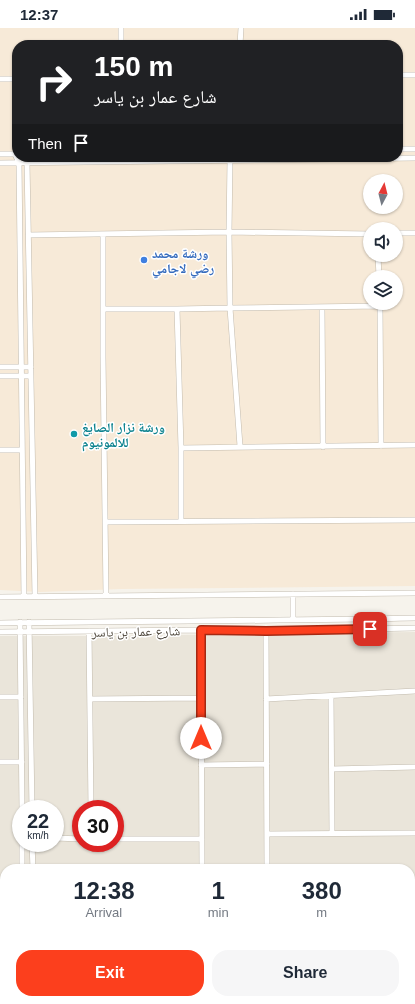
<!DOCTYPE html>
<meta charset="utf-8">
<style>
body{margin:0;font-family:Arial,"Noto Naskh Arabic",sans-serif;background:#f6f6f7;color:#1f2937;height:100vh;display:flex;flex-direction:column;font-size:15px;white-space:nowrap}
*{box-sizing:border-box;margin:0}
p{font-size:13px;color:#747a83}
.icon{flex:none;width:22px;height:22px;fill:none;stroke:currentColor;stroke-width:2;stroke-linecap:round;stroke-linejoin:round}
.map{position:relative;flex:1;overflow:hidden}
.drawer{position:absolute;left:0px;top:836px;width:415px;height:140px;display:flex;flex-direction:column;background:#fff;border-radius:16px 16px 0 0;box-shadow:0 1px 3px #0004}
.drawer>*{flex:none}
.guide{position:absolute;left:12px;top:12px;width:391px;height:122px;border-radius:16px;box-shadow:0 1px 3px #0004;background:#202124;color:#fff;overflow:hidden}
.needle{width:26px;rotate:7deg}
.buttons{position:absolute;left:363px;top:146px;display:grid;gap:8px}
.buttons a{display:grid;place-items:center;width:40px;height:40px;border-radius:50%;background:#fff;box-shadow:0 1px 3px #0004;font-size:20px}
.speed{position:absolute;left:12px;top:772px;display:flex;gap:8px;font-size:20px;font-weight:700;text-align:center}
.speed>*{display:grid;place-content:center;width:52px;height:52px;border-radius:50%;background:#fff;box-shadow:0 1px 3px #0004;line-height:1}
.speed small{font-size:10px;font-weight:400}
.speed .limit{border:6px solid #d22;background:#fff;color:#111}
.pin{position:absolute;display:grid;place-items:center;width:34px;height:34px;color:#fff;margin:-17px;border-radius:8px;box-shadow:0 2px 6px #0006}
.me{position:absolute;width:44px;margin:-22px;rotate:0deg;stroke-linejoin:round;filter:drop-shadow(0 0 3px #0008)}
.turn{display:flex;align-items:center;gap:14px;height:84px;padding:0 16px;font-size:18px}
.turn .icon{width:52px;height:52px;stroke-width:2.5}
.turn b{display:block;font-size:28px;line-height:34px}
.then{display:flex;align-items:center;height:38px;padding:0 16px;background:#0003;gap:8px;font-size:15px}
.eta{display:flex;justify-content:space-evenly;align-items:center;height:68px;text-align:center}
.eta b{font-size:24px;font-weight:700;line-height:28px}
.button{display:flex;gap:8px;margin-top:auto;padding:8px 16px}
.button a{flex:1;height:46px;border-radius:16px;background:#fc3f1d;color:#fff;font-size:16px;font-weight:700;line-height:46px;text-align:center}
.button a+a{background:#f6f6f7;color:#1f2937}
.status{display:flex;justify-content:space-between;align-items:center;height:28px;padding:0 20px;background:#fff;direction:ltr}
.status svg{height:11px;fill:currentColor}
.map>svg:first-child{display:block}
.residential{fill:#eae5da;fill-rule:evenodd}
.commercial{fill:#f7ead8;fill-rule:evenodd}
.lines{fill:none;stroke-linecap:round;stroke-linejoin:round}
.minor-casing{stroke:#c2bbae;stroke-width:6}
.minor{stroke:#fff;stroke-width:5}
.route-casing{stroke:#a42913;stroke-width:10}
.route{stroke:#fc3f1d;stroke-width:7}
.shop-dot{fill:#3f7fe0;stroke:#fff;stroke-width:1.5}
.culture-dot{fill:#0f9aa8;stroke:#fff;stroke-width:1.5}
.labels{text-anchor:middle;stroke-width:3;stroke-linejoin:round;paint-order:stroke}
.shop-label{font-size:13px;font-weight:bold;fill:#366cbe;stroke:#fff;text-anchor:start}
.culture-label{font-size:13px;font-weight:bold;fill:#0d838f;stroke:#fff;text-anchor:start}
.street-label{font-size:13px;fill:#4b4439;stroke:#fff}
</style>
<div class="status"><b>12:37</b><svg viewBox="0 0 49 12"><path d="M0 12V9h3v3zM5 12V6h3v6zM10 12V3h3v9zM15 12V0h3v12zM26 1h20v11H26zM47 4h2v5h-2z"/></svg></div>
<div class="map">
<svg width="415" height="976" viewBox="0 0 415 976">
<rect width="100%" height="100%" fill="#f6f3ec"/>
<!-- residential -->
<path class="residential" d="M 415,604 L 415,976 L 0,976 L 0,608 L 95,608 ZM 21,781 L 55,781 L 55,815 L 21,815 ZM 81,781 L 115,781 L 115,815 L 81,815 ZM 5,841 L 410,841 L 410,971 L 5,971 Z"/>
<!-- commercial -->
<path class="commercial" d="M 0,0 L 415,0 L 415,558 L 122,561 L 40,564 L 0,562 ZM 17,17 L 398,17 L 398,129 L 17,129 ZM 370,153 L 396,153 L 396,179 L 370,179 ZM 370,201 L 396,201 L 396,227 L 370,227 ZM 370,249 L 396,249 L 396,275 L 370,275 Z"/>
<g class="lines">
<!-- minor casing -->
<g class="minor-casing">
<path id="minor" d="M 121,17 L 121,0
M 240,17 L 241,0
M 398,47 L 415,47
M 0,51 L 17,51
M 398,121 L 415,121
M 0,126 L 17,126
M 15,126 L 19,135 L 24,129
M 230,132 L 229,204 L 230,280 L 240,418
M 0,135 L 415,130
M 19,135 L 24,569
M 27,135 L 35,568
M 396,205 L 415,205
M 28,207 L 229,204 L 370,206
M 103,207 L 103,329 L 106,567
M 378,227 L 379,249
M 380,277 L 381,418
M 322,280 L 323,419
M 103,281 L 177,281 L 230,280 L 380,278
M 177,281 L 181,420 L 181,493
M 0,339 L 31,339
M 0,348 L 31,348
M 181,420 L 415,417
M 0,422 L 22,422
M 105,494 L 415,492
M 293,566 L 293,592
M 0,569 L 415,565
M 20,594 L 22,781
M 29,594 L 32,781
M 0,595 C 138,593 277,593 415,590
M 201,602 L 202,841
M 89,603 L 91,781
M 266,603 L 267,841
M 0,604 L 201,602 L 266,603 L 415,600
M 331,668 L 332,805
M 0,669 L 21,669
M 90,671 L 201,670
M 266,671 L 415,663
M 0,734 L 22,734
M 201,737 L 267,736
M 332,741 L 415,739
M 267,806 L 415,805
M 55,810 L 81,811
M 115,811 L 202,811
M 22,815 L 22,841
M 32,815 L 33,841
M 410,871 L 415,871
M 410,880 L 415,880
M 0,927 L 5,927
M 410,945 L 415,945
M 23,971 L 24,976
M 235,971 L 235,976
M 305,971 L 305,976
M 389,971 L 389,976
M 402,971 L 402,976
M 35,973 L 112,971 L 117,974 L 187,973 L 187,971"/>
</g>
<!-- minor -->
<use href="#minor" class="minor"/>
</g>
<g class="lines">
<!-- route casing -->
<g class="route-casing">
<path id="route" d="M 201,710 L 201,602 L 266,603 L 370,601"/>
</g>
<!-- route -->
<use href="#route" class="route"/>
</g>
<!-- markers -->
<circle class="shop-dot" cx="144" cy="232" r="4"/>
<circle class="culture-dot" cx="74" cy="406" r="4"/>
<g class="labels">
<!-- shop labels -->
<g class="shop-label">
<text x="152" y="230">ورشة محمد<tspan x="152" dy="15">رضي لاجامي</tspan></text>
</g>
<!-- culture labels -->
<g class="culture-label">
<text x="82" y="404">ورشة نزار الصايغ<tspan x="82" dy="15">للالمونيوم</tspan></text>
</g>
<!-- street labels -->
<g class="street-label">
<text transform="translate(136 603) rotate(-1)" y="5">شارع عمار بن ياسر</text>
</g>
</g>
</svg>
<div class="buttons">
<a><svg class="needle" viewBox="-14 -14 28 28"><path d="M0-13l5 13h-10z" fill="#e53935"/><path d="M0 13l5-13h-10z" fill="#747a83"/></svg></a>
<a><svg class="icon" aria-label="sound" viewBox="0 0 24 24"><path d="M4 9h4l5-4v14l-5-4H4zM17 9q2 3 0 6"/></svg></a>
<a><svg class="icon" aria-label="layers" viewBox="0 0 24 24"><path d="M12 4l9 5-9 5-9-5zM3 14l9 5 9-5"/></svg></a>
</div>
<div class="speed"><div>22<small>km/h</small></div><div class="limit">30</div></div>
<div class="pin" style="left:370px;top:601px;background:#d93025"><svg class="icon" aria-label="arrive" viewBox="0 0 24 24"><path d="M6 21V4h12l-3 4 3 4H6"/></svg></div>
<svg class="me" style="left:201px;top:710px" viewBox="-20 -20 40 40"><circle r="19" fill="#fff"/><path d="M0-13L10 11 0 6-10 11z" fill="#fc3f1d"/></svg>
<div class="guide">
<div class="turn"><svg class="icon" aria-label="right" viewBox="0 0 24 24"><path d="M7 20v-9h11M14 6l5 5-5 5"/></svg><div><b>150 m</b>شارع عمار بن ياسر</div></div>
<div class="then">Then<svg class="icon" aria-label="arrive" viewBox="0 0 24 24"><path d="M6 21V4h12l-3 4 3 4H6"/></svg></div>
</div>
<section class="drawer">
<div class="eta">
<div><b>12:38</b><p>Arrival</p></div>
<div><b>1</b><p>min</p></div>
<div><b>380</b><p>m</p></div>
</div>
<div class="button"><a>Exit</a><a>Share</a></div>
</section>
</div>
